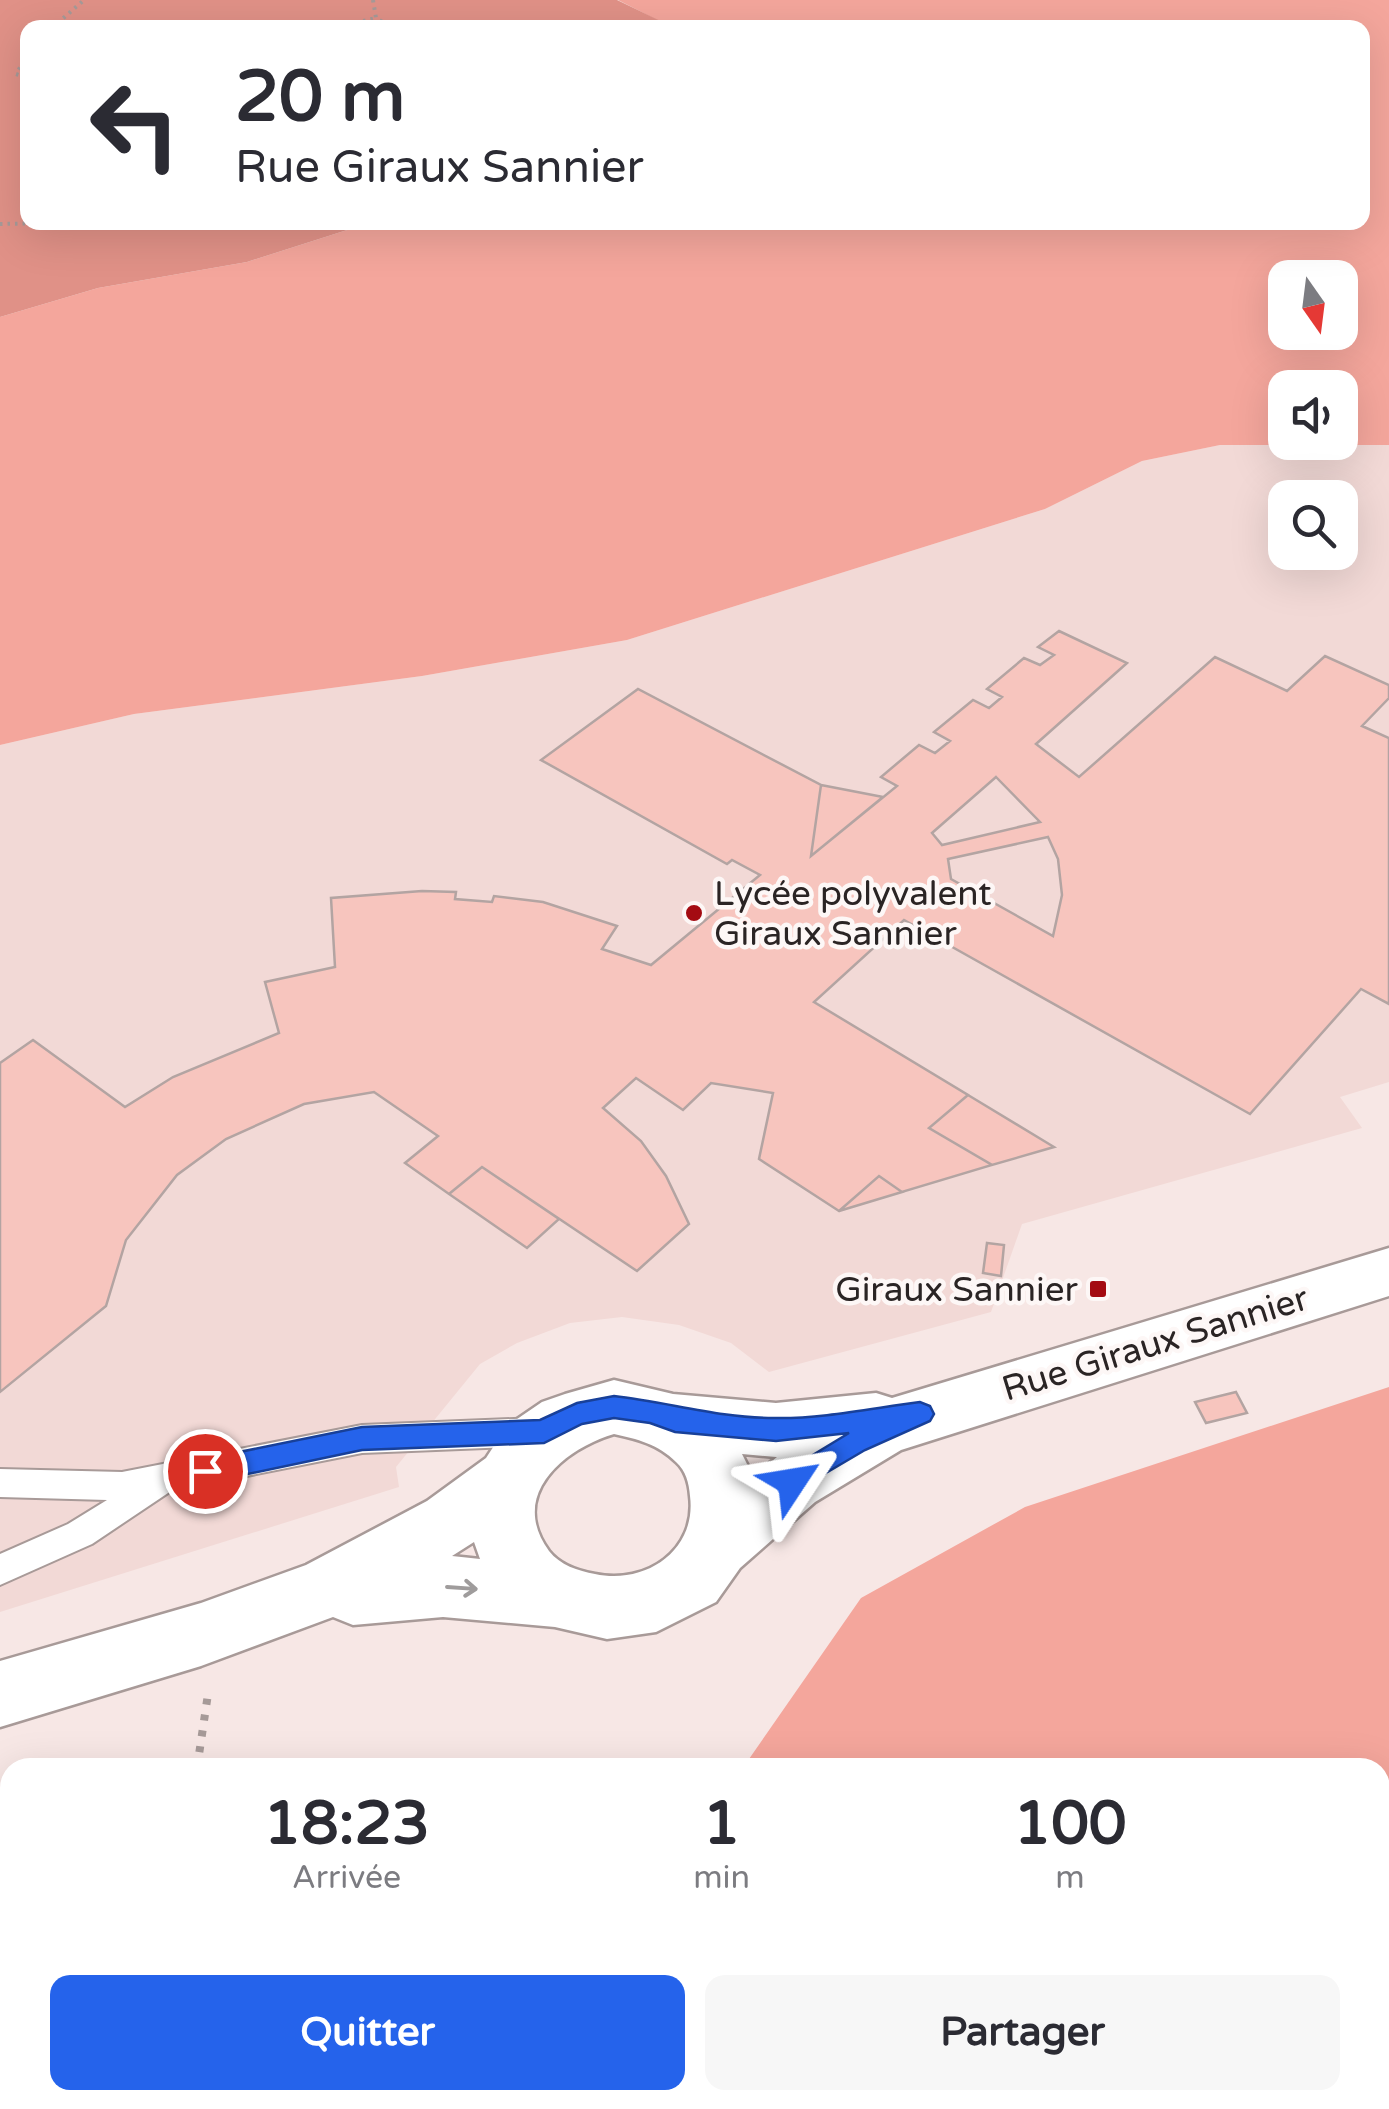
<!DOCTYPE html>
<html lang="fr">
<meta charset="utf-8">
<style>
body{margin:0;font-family:"Varela Round",sans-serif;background:#f7f7f7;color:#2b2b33;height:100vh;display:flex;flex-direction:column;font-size:38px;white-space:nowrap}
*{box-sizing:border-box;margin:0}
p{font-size:32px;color:#7c7c81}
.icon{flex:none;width:55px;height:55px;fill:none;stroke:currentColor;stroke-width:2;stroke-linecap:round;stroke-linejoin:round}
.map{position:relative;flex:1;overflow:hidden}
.side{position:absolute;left:0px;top:1758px;width:1390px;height:352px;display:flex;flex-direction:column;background:#fff;border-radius:30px 30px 0 0;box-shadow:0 10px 40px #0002}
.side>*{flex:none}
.banner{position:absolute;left:20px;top:20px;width:1350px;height:210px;border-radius:20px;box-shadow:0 10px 40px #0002;background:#fff;color:#2b2b33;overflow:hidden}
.needle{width:65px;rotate:166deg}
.buttons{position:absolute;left:1268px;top:260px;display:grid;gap:20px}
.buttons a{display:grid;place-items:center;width:90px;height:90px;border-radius:20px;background:#fff;box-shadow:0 10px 40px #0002;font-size:50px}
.pin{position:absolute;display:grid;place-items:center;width:85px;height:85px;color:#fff;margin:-42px;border:5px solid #fff;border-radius:50%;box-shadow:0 2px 10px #0007}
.me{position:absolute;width:110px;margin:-55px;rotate:57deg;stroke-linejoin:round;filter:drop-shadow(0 0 8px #0008)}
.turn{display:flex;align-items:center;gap:35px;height:210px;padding:0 50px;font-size:45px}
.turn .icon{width:130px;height:130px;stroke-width:2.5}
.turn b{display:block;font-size:70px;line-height:85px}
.eta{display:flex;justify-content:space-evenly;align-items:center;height:170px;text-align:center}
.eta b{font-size:60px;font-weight:800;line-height:70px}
.action{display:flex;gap:20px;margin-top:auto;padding:20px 50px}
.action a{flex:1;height:115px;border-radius:20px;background:#2563eb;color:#fff;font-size:40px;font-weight:800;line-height:115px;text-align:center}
.action a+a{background:#f7f7f7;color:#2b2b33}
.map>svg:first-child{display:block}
.built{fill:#f2d9d6;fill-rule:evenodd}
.green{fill:#f4a69c;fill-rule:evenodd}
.forest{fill:#e09187}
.building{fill:#f7c5be;stroke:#b3a4a2;stroke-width:2.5;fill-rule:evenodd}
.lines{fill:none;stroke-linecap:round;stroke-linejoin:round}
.lane-casing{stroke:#a89a98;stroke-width:4}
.secondary-casing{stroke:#a89a98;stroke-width:5}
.path-far1{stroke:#a69a98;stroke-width:4;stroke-dasharray:2.5 5;stroke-linecap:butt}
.path{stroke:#a69a98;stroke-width:8;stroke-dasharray:6 10;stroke-linecap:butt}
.lane{fill:#fff;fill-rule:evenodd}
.secondary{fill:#fff;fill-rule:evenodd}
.oneway{stroke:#9f9c9c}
.route{fill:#2563eb;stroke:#184099;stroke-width:2.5}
.poi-dot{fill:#a40b12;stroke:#fdf7f6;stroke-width:4}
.labels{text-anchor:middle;stroke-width:9;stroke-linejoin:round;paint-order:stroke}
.poi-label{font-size:35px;fill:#2a2424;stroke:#fdf7f6;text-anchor:start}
.street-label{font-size:35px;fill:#2a2424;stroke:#fdf7f6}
</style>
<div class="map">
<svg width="1389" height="2109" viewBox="0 0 1389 2109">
<rect width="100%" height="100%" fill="#f7e7e5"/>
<!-- built -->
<path class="built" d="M 1220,445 L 1389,445 L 1389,1082 L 1340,1097 L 1362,1128 L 1022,1224 L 991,1312 L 769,1372 L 731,1343 L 679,1325 L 622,1317 L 570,1323 L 517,1343 L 480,1364 L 396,1467 L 399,1487 L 0,1612 L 0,745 L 134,714 L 422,676 L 627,640 L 1045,509 L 1142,461 ZM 1285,498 L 1340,498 L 1340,552 L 1285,552 Z"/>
<!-- green -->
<path class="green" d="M 618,0 L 1389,0 L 1389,445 L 1220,445 L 1142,461 L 1045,509 L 627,640 L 422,676 L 134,714 L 0,745 L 0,317 L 98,288 L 247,262 L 369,223 L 1362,222 L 1362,28 L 673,28 ZM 1285,278 L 1340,278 L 1340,332 L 1285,332 ZM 1285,388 L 1340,388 L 1340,442 L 1285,442 Z
M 1389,1387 L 1389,2109 L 730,2109 L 731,2100 L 1380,2100 L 1380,1768 L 749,1767 L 749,1759 L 861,1598 L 1025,1507 Z"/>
<!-- forest -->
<path class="forest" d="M 0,0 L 617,0 L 673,27 L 28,28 L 28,222 L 369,223 L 247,262 L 98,288 L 0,317 Z"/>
<!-- building -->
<path class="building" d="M 1059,631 L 1127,663 L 1036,744 L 1079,777 L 1215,657 L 1287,691 L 1325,656 L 1389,685 L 1389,698 L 1362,726 L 1389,738 L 1389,1004 L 1361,989 L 1250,1114 L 904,920 L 814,1002 L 968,1095 L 929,1128 L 992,1165 L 902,1192 L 879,1176 L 839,1211 L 759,1159 L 773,1093 L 711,1083 L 683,1110 L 636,1078 L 603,1108 L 641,1141 L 666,1176 L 689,1224 L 637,1271 L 482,1167 L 449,1194 L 405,1163 L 438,1136 L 374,1092 L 304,1104 L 226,1139 L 177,1175 L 126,1240 L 106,1306 L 0,1392 L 0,1063 L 33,1040 L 125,1107 L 173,1077 L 279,1033 L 265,982 L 335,967 L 331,898 L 422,891 L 456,892 L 455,899 L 492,902 L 494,896 L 543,902 L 617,926 L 602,949 L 651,965 L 760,875 L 732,860 L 727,864 L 541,760 L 638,689 L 821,785 L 811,856 L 897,786 L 881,777 L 919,745 L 935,753 L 950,741 L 934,732 L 973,700 L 989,708 L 1002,697 L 987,689 L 1024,658 L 1040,665 L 1054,655 L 1038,647 ZM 996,777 L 1040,822 L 942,845 L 932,833 ZM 1048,837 L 1058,859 L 1062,895 L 1053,936 L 951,879 L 948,859 Z
M 821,785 L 883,797 L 811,856 Z
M 968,1095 L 1054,1147 L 992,1165 L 929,1128 Z
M 482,1167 L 559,1219 L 527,1248 L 449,1194 Z
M 879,1176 L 902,1192 L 839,1211 Z
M 987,1243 L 1004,1245 L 1001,1276 L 983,1273 Z
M 1236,1392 L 1247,1413 L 1206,1423 L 1195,1402 Z
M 10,1998 L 10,2100 L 649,2100 L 648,2109 L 0,2109 L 0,2026 Z"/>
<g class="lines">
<!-- lane casing -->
<g class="lane-casing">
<path id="lane" d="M 537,1418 L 548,1422 L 553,1432 L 548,1442 L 537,1446 L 362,1453 L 171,1491 L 92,1544 L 0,1585 L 0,1554 L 68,1524 L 107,1500 L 0,1497 L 0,1469 L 122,1472 L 362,1425 Z"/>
</g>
<!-- secondary casing -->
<g class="secondary-casing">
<path id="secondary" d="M 1389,1248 L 1389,1296 L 901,1450 L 815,1502 L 740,1568 L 716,1602 L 656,1632 L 607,1639 L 555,1627 L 443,1617 L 353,1625 L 333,1617 L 201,1666 L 0,1727 L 0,1661 L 201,1603 L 306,1565 L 427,1501 L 486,1458 L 507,1426 L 542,1402 L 565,1394 L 614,1380 L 673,1394 L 776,1403 L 876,1393 L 892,1398 ZM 614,1434 C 637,1439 658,1444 676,1462 C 686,1471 689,1483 690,1496 C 697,1550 646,1585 595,1574 C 578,1571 560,1565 549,1551 C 508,1495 564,1449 614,1434 ZM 742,1454 L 776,1457 L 777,1457 L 753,1476 ZM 474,1542 L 480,1559 L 452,1556 Z"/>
</g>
<!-- path-far1 -->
<path class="path-far1" d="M 373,0 L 376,18 L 393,28
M 52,28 L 84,0
M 334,28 L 376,18
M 28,55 L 16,74 L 28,78
M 0,224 L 102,222"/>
<!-- path -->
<path class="path" d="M 197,1768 L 208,1694"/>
<!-- lane -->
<use href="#lane" class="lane"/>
<!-- secondary -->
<use href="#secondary" class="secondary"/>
</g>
<!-- one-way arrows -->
<defs><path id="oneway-shaft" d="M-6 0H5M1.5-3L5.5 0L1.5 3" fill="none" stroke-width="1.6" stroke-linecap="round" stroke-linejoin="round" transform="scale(2.5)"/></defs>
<use class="oneway" href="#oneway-shaft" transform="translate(462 1588) rotate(4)"/>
<!-- route -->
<path class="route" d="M 614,1396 C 668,1402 719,1418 774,1418 C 822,1419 873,1408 920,1402 L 930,1406 L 934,1414 L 930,1421 L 865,1450 L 792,1493 L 783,1490 L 779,1482 L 783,1473 L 849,1433 L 776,1441 L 675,1432 L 650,1423 L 614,1418 L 582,1424 L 544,1443 L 362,1450 L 205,1483 L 196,1479 L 192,1471 L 196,1463 L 205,1459 L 362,1427 L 540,1420 L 577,1403 Z"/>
<!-- markers -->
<g class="poi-dot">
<circle cx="694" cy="913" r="10"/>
<rect x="1088" y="1279" width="20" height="20" rx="5"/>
</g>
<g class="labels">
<!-- poi labels -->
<g class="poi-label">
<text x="714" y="905">Lycée polyvalent<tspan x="714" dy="40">Giraux Sannier</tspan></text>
<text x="1078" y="1301" text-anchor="end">Giraux Sannier</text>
</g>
<!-- street labels -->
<g class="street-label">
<text transform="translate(1155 1343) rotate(-17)" y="12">Rue Giraux Sannier</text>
</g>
</g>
</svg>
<div class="buttons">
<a><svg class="needle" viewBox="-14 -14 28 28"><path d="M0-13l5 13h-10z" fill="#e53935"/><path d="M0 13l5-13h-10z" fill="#7c7c81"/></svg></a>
<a><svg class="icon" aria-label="sound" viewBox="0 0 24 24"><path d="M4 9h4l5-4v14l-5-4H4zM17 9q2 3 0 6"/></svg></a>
<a><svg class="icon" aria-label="search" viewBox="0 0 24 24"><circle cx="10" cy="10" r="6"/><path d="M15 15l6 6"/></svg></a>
</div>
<div class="pin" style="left:205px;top:1471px;background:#d93025"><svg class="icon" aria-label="arrive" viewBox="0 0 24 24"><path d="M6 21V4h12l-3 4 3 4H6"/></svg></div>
<svg class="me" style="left:792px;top:1482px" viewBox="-20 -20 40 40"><path d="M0-17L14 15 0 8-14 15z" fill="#2563eb" stroke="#fff" stroke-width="4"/></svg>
<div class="banner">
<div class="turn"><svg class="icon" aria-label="left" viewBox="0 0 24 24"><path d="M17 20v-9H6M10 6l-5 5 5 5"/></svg><div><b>20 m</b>Rue Giraux Sannier</div></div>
</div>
<section class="side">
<div class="eta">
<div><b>18:23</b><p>Arrivée</p></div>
<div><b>1</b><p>min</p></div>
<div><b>100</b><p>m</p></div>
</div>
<div class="action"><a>Quitter</a><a>Partager</a></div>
</section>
</div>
